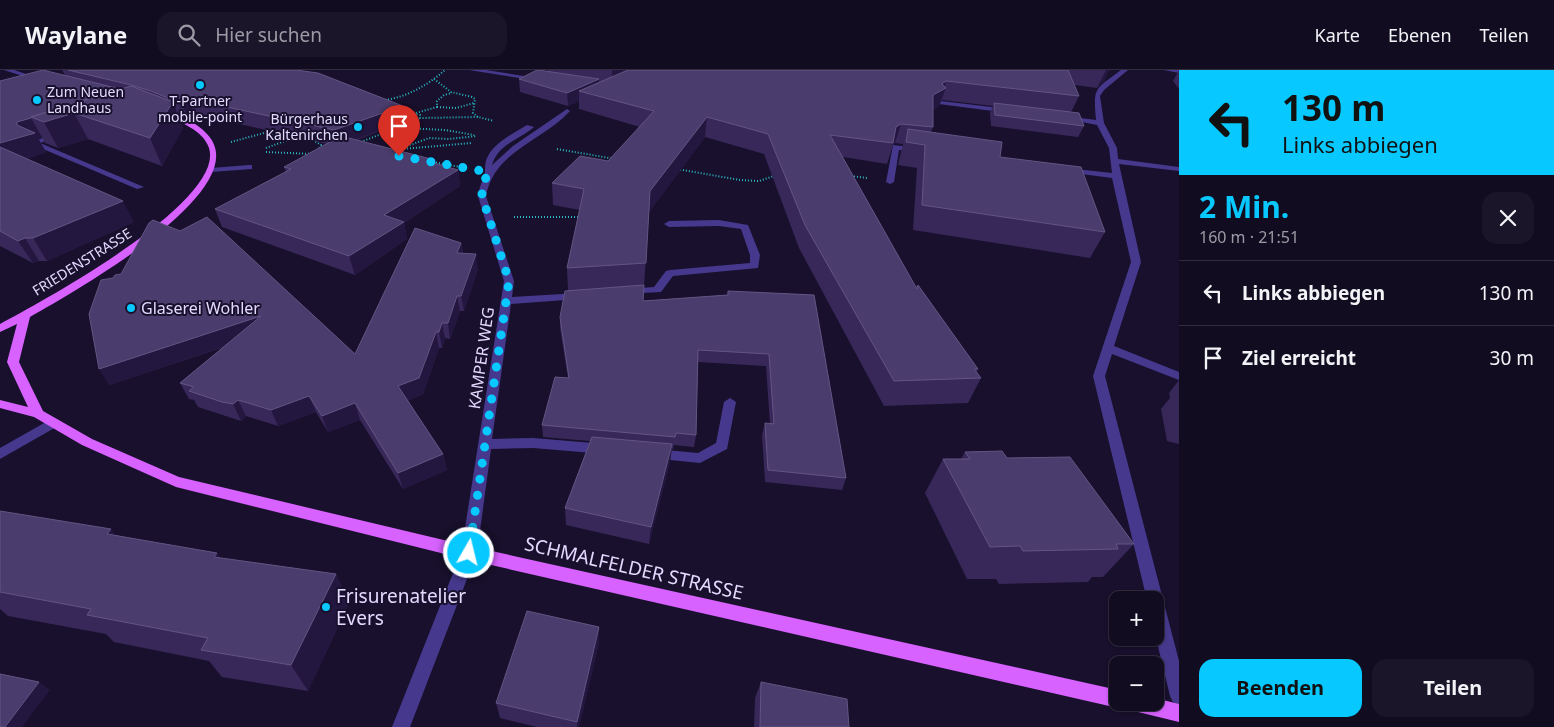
<!DOCTYPE html>
<html lang="de">
<meta charset="utf-8">
<style>
body{margin:0;font-family:"Noto Sans",sans-serif;background:#1b152a;color:#f1f3f6;height:100vh;display:flex;flex-direction:column;font-size:19px;white-space:nowrap}
*{box-sizing:border-box;margin:0}
p{font-size:16px;color:#9c9ba5}
.icon{flex:none;width:28px;height:28px;fill:none;stroke:currentColor;stroke-width:2;stroke-linecap:round;stroke-linejoin:round}
.map{position:relative;flex:1;overflow:hidden}
.panel{display:flex;flex-direction:column;background:#120c21;width:375px}
.panel>*{flex:none}
.top-card{background:#07c9ff;color:#111;overflow:hidden}
.tools{position:absolute;left:1109px;top:521px;display:grid;gap:10px}
.tools a{display:grid;place-items:center;width:55px;height:55px;border-radius:10px;background:#120c21;box-shadow:0 1px 4px #0004,0 0 0 1px #312c3f;font-size:25px}
.pin{position:absolute;display:grid;place-items:center;width:42px;height:42px;color:#fff;margin:-51px -21px;border-radius:50% 50% 50% 0;rotate:-45deg;box-shadow:0 0 5px #0007}
.pin .icon{rotate:45deg}
.me{position:absolute;width:55px;margin:-28px;rotate:8deg;stroke-linejoin:round;filter:drop-shadow(0 0 4px #0008)}
.turn{display:flex;align-items:center;gap:18px;height:105px;padding:0 20px;font-size:22px}
.turn .icon{width:65px;height:65px;stroke-width:2.5}
.turn b{display:block;font-size:35px;line-height:42px}
.round{display:grid;place-items:center;flex:none;width:52px;height:52px;border-radius:15px;background:#1b152a}
.headline{display:flex;align-items:center;justify-content:space-between;height:85px;padding:0 20px}
h1{font-size:30px;font-weight:700;line-height:38px;color:#07c9ff}
.action{display:flex;gap:10px;margin-top:auto;padding:10px 20px}
.action a{flex:1;height:58px;border-radius:15px;background:#07c9ff;color:#111;font-size:20px;font-weight:700;line-height:58px;text-align:center}
.action a+a{background:#1b152a;color:#f1f3f6}
ul{padding:0;list-style:none}
li{display:flex;align-items:center;gap:15px;height:65px;padding:0 20px;border-top:1px solid #312c3f}
li div{flex:1}
li b{display:block;font-size:19px}
li em{font-style:normal}
header{display:flex;align-items:center;gap:30px;box-sizing:border-box;height:70px;padding:0 25px;background:#120c21;border-bottom:1px solid #312c3f}
header strong{font-size:24px}
nav{display:flex;gap:28px;margin-inline-start:auto;font-size:18px}
.search{width:350px;height:45px;background:#1b152a;display:flex;align-items:center;gap:12px;box-sizing:border-box;padding:0 18px;border-radius:15px;color:#9c9ba5;font-size:19px}
main{display:flex;flex:1;min-height:0}
.map>svg:first-child{display:block}
.lines{fill:none;stroke-linecap:round;stroke-linejoin:round}
.path{stroke:#2bbac3;stroke-width:2;stroke-dasharray:1 2;stroke-linecap:butt}
.minor{fill:#46398d;fill-rule:evenodd}
.major{fill:#d762ff;fill-rule:evenodd}
.wall{fill:#38285a}
.shaded-wall{fill:#231740}
.building{fill:#4a3c6c;stroke:#625583}
.route{stroke:#07c9ff;stroke-width:9;stroke-dasharray:0 16.2}
.poi-dot{fill:#07c9ff;stroke:#18102c;stroke-width:2}
.labels{text-anchor:middle;stroke-width:4;stroke-linejoin:round;paint-order:stroke}
.far-poi-label{font-size:14px;fill:#e3dbff;stroke:#18102c;text-anchor:start}
.far-street-label{font-size:14px;fill:#e3dbff;stroke:#18102c}
.poi-label{font-size:16px;fill:#e3dbff;stroke:#18102c;text-anchor:start}
.street-label{font-size:16px;fill:#e3dbff;stroke:#18102c}
.near-street-label{font-size:19px;fill:#e3dbff;stroke:#18102c}
.near-poi-label{font-size:19px;fill:#e3dbff;stroke:#18102c;text-anchor:start}
</style>
<header>
<strong>Waylane</strong>
<div class="search"><svg class="icon" aria-label="search" viewBox="0 0 24 24"><circle cx="10" cy="10" r="6"/><path d="M15 15l6 6"/></svg>Hier suchen</div>
<nav><a>Karte</a><a>Ebenen</a><a>Teilen</a></nav>
</header>
<main>
<div class="map">
<svg width="1179" height="657" viewBox="0 0 1179 657">
<rect width="100%" height="100%" fill="#18102c"/>
<g class="lines">
<!-- path -->
<path class="path" d="M 434,9 L 451,22 L 472,27 L 475,29 L 473,43 L 478,47
M 385,30 C 407,27 428,15 445,0
M 437,37 L 456,38 L 474,33
M 402,41 L 420,45 L 420,48 L 478,47 L 494,51
M 416,43 L 437,37 L 437,31 L 444,25 L 452,23
M 420,48 L 405,58 L 445,60 L 474,65
M 313,70 L 321,75 L 318,81
M 231,72 L 264,63 L 277,65 L 284,61
M 358,73 L 384,63 L 405,58
M 266,78 L 301,65
M 401,79 L 472,73
M 557,79 L 615,89
M 266,82 L 312,84
M 399,84 L 397,80 L 429,68 L 449,69 L 477,66
M 433,92 L 466,98
M 677,99 L 740,110 L 759,111 L 774,106
M 851,106 L 867,108
M 514,147 L 580,147"/>
<!-- minor -->
<path class="minor" d="M 4,0 L 14,0 L 41,9 L 38,11 Z
M 469,0 L 486,0 L 542,9 L 539,11 Z
M 1121,0 L 1128,0 L 1104,20 L 1100,26 L 1104,53 L 1117,78 L 1118,89 L 1179,97 L 1179,101 L 1119,94 L 1141,192 L 1114,276 L 1179,302 L 1179,310 L 1112,284 L 1105,306 L 1179,591 L 1179,635 L 1173,632 L 1170,626 L 1155,564 L 1155,530 L 1147,530 L 1093,306 L 1131,192 L 1112,108 L 1066,102 L 1062,100 L 1066,98 L 1112,103 L 1109,78 L 1097,55 L 1062,48 L 1065,46 L 1096,50 C 1093,16 1095,20 1121,0 Z
M 1164,0 L 1179,0 L 1179,3 Z
M 941,31 L 1008,39 L 1011,41 L 1008,43 L 939,34 L 939,32 Z
M 567,39 L 570,41 C 543,71 494,81 486,126 L 514,211 L 512,227 L 579,223 L 584,226 L 579,229 L 511,234 L 492,369 L 533,368 L 605,374 L 610,375 L 612,379 L 610,383 L 605,384 L 533,378 L 491,379 L 477,483 L 410,657 L 392,657 L 461,483 L 504,211 L 478,126 C 479,119 481,113 484,107 C 486,102 484,94 487,88 C 494,72 513,64 527,55 L 534,57 C 519,70 498,74 492,95 L 513,76 Z
M 56,63 L 63,65 L 40,73 L 144,117 L 137,119 L 29,73 Z
M 893,75 L 918,78 L 922,80 L 918,82 L 899,80 L 894,112 L 890,114 L 886,112 Z
M 249,95 L 252,95 L 252,99 L 211,102 L 207,100 L 211,98 Z
M 719,150 L 748,155 L 760,185 L 758,198 L 673,206 L 661,222 L 623,224 L 622,222 L 627,219 L 654,217 L 666,201 L 670,200 L 750,193 L 750,185 L 741,159 L 719,156 L 669,157 L 664,154 L 669,151 Z
M 730,328 L 736,332 L 727,379 L 700,393 L 650,388 L 648,384 L 650,380 L 655,379 L 698,383 L 716,373 L 724,332 Z
M 53,348 L 58,350 L 59,353 L 58,356 L 0,389 L 0,378 Z"/>
<!-- major -->
<path class="major" d="M 164,43 C 177,41 198,54 207,64 C 260,119 68,225 30,247 L 19,292 L 43,341 L 92,369 L 179,407 L 469,476 L 1118,620 L 1118,632 L 1155,632 L 1155,628 L 1179,634 L 1179,652 L 1134,641 L 1127,639 L 1125,633 L 1118,638 L 469,490 L 176,417 L 82,375 L 34,347 L 0,338 L 0,330 L 28,337 L 7,292 L 17,254 L 0,262 L 0,254 C 41,232 226,132 209,78 C 203,60 180,52 164,45 Z"/>
</g>
<!-- wall -->
<path class="wall" d="M 62,0 L 296,0 L 406,51 L 357,70 L 435,90 L 436,94 L 458,100 L 460,116 L 404,153 L 407,169 L 355,205 L 222,157 L 215,139 L 286,102 L 284,97 L 327,74 L 218,49 L 193,41 L 188,49 L 178,45 L 183,58 L 162,96 L 88,69 L 58,78 L 45,73 L 42,67 L 38,68 L 46,82 L 26,89 L 134,152 L 47,191 L 39,191 L 33,193 L 0,176 L 0,11 L 65,5 Z
M 547,0 L 1109,0 L 1104,11 L 1097,18 L 1075,15 L 1079,26 L 1071,42 L 1084,56 L 1078,67 L 991,56 L 990,43 L 993,36 L 942,30 L 939,36 L 933,40 L 933,57 L 931,62 L 1000,87 L 1105,162 L 1090,188 L 913,160 L 917,98 L 898,95 L 901,82 L 903,74 L 895,73 L 893,75 L 887,94 L 843,87 L 916,217 L 918,215 L 978,299 L 977,302 L 981,308 L 968,333 L 884,336 L 799,178 L 764,84 L 705,67 L 649,142 L 643,231 L 727,225 L 728,221 L 814,225 L 846,408 L 842,420 L 765,412 L 762,365 L 765,353 L 770,354 L 766,296 L 698,292 L 696,365 L 694,377 L 674,375 L 673,379 L 672,379 L 670,392 L 649,474 L 566,455 L 565,438 L 590,371 L 543,367 L 542,355 L 568,308 L 560,258 L 560,247 L 568,220 L 567,198 L 580,140 L 553,135 L 552,113 L 608,91 L 640,57 L 579,39 L 579,31 L 568,36 L 520,22 L 519,9 L 548,1 Z
M 1179,0 L 1179,19 L 1173,11 Z
M 461,173 L 463,183 L 478,199 L 464,241 L 460,241 L 450,269 L 445,268 L 442,278 L 439,278 L 423,324 L 407,331 L 443,384 L 447,400 L 403,419 L 360,350 L 328,362 L 316,342 L 278,356 L 246,346 L 241,351 L 198,337 L 194,330 L 189,329 L 180,313 L 224,277 L 109,315 L 89,244 L 355,284 Z
M 1179,310 L 1179,374 L 1167,371 L 1161,339 L 1170,328 L 1169,323 Z
M 965,382 L 1007,388 L 1134,474 L 1103,507 L 1092,507 L 1088,512 L 999,514 L 996,509 L 967,509 L 925,423 L 943,389 L 961,389 Z
M 0,441 L 116,465 L 220,488 L 336,504 L 349,533 L 308,621 L 222,607 L 209,591 L 114,572 L 106,564 L 8,546 L 0,539 Z
M 599,573 L 579,657 L 537,657 L 500,648 L 496,633 Z
M 761,612 L 849,657 L 754,657 L 755,628 Z"/>
<!-- shaded-wall -->
<path class="shaded-wall" d="M 612,0 L 649,0 L 612,16 Z
M 1106,0 L 1109,0 L 1104,11 L 1097,18 Z
M 599,9 L 599,22 L 579,21 L 579,31 L 568,36 L 567,23 Z
M 946,11 L 944,19 L 946,18 L 939,36 L 927,44 L 933,25 L 942,14 Z
M 187,26 L 193,41 L 188,49 L 182,34 Z
M 173,32 L 183,58 L 162,96 L 150,68 Z
M 403,36 L 406,51 L 338,76 L 334,60 Z
M 74,43 L 88,69 L 58,78 L 44,52 Z
M 707,47 L 705,67 L 649,142 L 650,121 Z
M 31,48 L 42,67 L 38,68 L 46,82 L 7,95 L 0,84 L 0,73 L 17,52 Z
M 901,54 L 895,73 L 893,75 L 896,57 Z
M 458,100 L 460,116 L 404,153 L 407,169 L 355,205 L 349,186 L 384,145 Z
M 123,131 L 134,152 L 47,191 L 33,168 Z
M 25,168 L 39,191 L 33,193 L 18,171 Z
M 461,173 L 463,188 L 457,183 Z
M 476,184 L 478,199 L 464,241 L 461,226 Z
M 457,226 L 460,241 L 450,269 L 448,253 Z
M 261,246 L 267,262 L 109,315 L 99,299 Z
M 442,253 L 445,268 L 442,278 L 439,262 Z
M 436,262 L 439,278 L 423,324 L 402,333 L 398,316 Z
M 309,326 L 316,342 L 278,356 L 271,340 Z
M 238,330 L 246,346 L 241,351 L 233,334 Z
M 355,333 L 360,350 L 328,362 L 322,346 Z
M 672,374 L 670,392 L 649,474 L 651,457 Z
M 443,384 L 447,400 L 403,419 L 398,403 Z
M 111,459 L 134,488 L 107,464 Z
M 217,483 L 236,512 L 214,487 Z
M 336,504 L 349,533 L 308,621 L 291,595 Z
M 599,557 L 599,573 L 579,657 L 577,657 L 577,652 Z
M 39,612 L 50,620 L 22,657 L 5,657 Z"/>
<!-- building -->
<path class="building" d="M 43,0 L 120,19 L 31,47 L 31,48 L 17,52 L 17,55 L 35,63 L 0,73 L 0,11 Z
M 68,0 L 296,0 L 318,3 L 403,36 L 334,60 L 213,34 L 187,26 L 182,34 L 151,21 L 127,14 Z
M 537,0 L 538,0 L 599,9 L 567,23 L 519,9 Z
M 628,0 L 1068,0 L 1079,26 L 946,11 L 942,14 L 946,18 L 933,25 L 933,57 L 901,54 L 896,57 L 893,73 L 830,65 L 917,219 L 918,215 L 978,299 L 974,299 L 981,308 L 894,311 L 805,155 L 768,64 L 707,47 L 650,121 L 646,193 L 567,198 L 584,119 L 552,113 L 580,86 L 608,91 L 654,41 L 579,21 Z
M 131,16 L 173,32 L 150,68 L 74,43 L 44,52 L 31,47 Z
M 994,33 L 1079,43 L 1084,56 L 995,45 Z
M 908,59 L 1002,72 L 1000,87 L 1081,97 L 1105,162 L 922,135 L 925,75 L 906,72 Z
M 341,66 L 435,90 L 431,92 L 458,100 L 384,145 L 404,152 L 349,186 L 215,139 L 291,99 L 284,97 Z
M 0,77 L 123,131 L 33,168 L 25,168 L 18,171 L 0,161 Z
M 207,147 L 355,284 L 415,158 L 461,173 L 457,183 L 476,184 L 461,226 L 457,226 L 448,253 L 442,253 L 439,262 L 436,262 L 419,308 L 398,316 L 443,384 L 398,403 L 355,333 L 322,346 L 309,326 L 271,340 L 238,330 L 233,334 L 222,332 L 189,321 L 194,317 L 180,313 L 261,246 L 99,299 L 89,244 L 101,210 L 113,208 L 115,205 L 121,204 L 149,153 L 153,150 L 180,161 Z
M 644,215 L 643,231 L 728,225 L 728,221 L 814,225 L 846,408 L 768,400 L 765,353 L 774,354 L 769,284 L 698,280 L 696,365 L 676,363 L 675,367 L 542,355 L 555,307 L 569,308 L 560,247 L 565,221 Z
M 592,367 L 672,374 L 651,457 L 565,438 Z
M 1002,381 L 1007,388 L 1070,387 L 1134,474 L 1116,474 L 1118,479 L 1023,481 L 1020,476 L 990,477 L 943,389 L 970,389 L 965,382 Z
M 0,441 L 111,459 L 107,464 L 217,483 L 214,487 L 336,504 L 291,595 L 201,580 L 208,568 L 87,545 L 91,539 L 0,522 Z
M 527,541 L 599,557 L 577,652 L 496,633 Z
M 0,604 L 39,612 L 5,657 L 0,657 Z
M 761,612 L 847,629 L 849,657 L 760,657 Z"/>
<g class="lines">
<!-- route -->
<path class="route" d="M 399,86 L 488,102 L 482,118 L 482,126 L 509,211 L 469,483"/>
</g>
<!-- markers -->
<g class="poi-dot">
<circle cx="200" cy="15" r="5"/>
<circle cx="37" cy="30" r="5"/>
<circle cx="358" cy="57" r="5"/>
<circle cx="131" cy="238" r="5"/>
<circle cx="326" cy="537" r="5"/>
</g>
<g class="labels">
<!-- far-poi labels -->
<g class="far-poi-label">
<text x="47" y="27">Zum Neuen<tspan x="47" dy="16">Landhaus</tspan></text>
<text x="200" y="36" text-anchor="middle">T-Partner<tspan x="200" dy="16">mobile-point</tspan></text>
<text x="348" y="54" text-anchor="end">Bürgerhaus<tspan x="348" dy="16">Kaltenirchen</tspan></text>
</g>
<!-- far-street labels -->
<g class="far-street-label">
<text transform="translate(82 192) rotate(-32)" y="5">FRIEDENSTRASSE</text>
</g>
<!-- poi labels -->
<g class="poi-label">
<text x="141" y="244">Glaserei Wohler</text>
</g>
<!-- street labels -->
<g class="street-label">
<text transform="translate(481 288) rotate(-82)" y="6">KAMPER WEG</text>
</g>
<!-- near-street labels -->
<g class="near-street-label">
<text transform="translate(634 498) rotate(13)" y="7">SCHMALFELDER STRASSE</text>
</g>
<!-- near-poi labels -->
<g class="near-poi-label">
<text x="336" y="533">Frisurenatelier<tspan x="336" dy="22">Evers</tspan></text>
</g>
</g>
</svg>
<div class="tools">
<a>+</a>
<a>−</a>
</div>
<div class="pin" style="left:399px;top:86px;background:#d93025"><svg class="icon" aria-label="arrive" viewBox="0 0 24 24"><path d="M6 21V4h12l-3 4 3 4H6"/></svg></div>
<svg class="me" style="left:469px;top:483px" viewBox="-20 -20 40 40"><circle r="17" fill="#07c9ff" stroke="#fff" stroke-width="3"/><path d="M0-11L8 9 0 5-8 9z" fill="#fff"/></svg>
</div>
<section class="panel">
<div class="top-card">
<div class="turn"><svg class="icon" aria-label="left" viewBox="0 0 24 24"><path d="M17 20v-9H6M10 6l-5 5 5 5"/></svg><div><b>130 m</b>Links abbiegen</div></div>
</div>
<div class="headline"><div><h1>2 Min.</h1><p>160 m · 21:51</p></div><a class="round"><svg class="icon" aria-label="close" viewBox="0 0 24 24"><path d="M6 6l12 12M18 6L6 18"/></svg></a></div>
<ul>
<li><svg class="icon" aria-label="left" viewBox="0 0 24 24"><path d="M17 20v-9H6M10 6l-5 5 5 5"/></svg><div><b>Links abbiegen</b></div><em>130 m</em></li>
<li><svg class="icon" aria-label="arrive" viewBox="0 0 24 24"><path d="M6 21V4h12l-3 4 3 4H6"/></svg><div><b>Ziel erreicht</b></div><em>30 m</em></li>
</ul>
<div class="action"><a>Beenden</a><a>Teilen</a></div>
</section>
</main>
